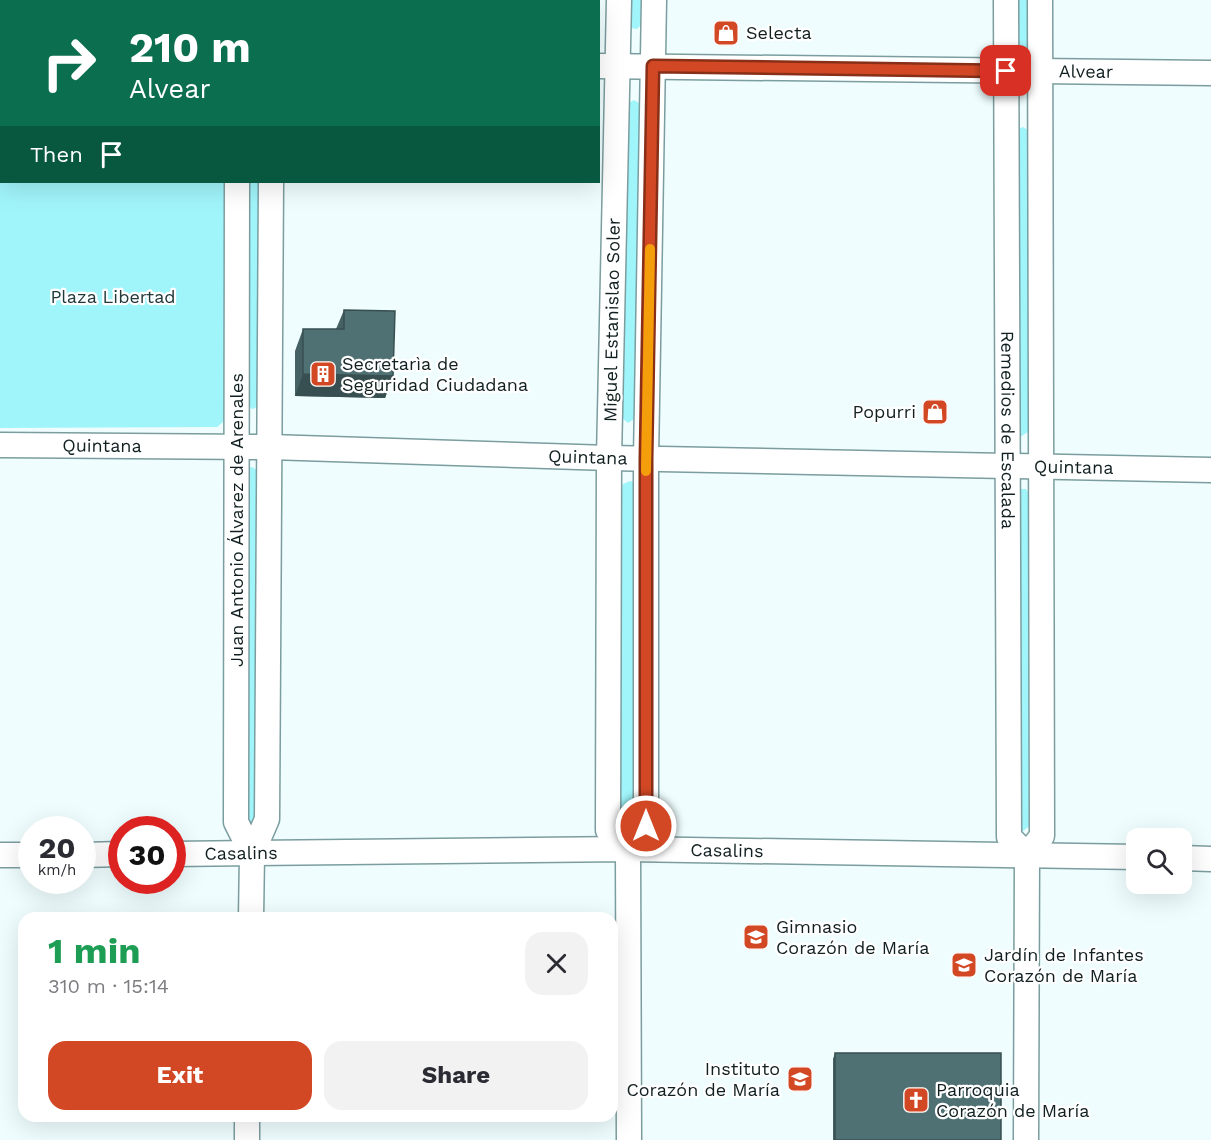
<!DOCTYPE html>
<meta charset="utf-8">
<style>
body{margin:0;font-family:"Work Sans",sans-serif;background:#f2f2f3;color:#2b2b33;height:100vh;display:flex;flex-direction:column;font-size:22px;white-space:nowrap}
*{box-sizing:border-box;margin:0}
p{font-size:20px;color:#7c7c81}
.icon{flex:none;width:33px;height:33px;fill:none;stroke:currentColor;stroke-width:2;stroke-linecap:round;stroke-linejoin:round}
.map{position:relative;flex:1;overflow:hidden}
.details{position:absolute;left:18px;top:912px;width:600px;height:210px;display:flex;flex-direction:column;background:#fff;border-radius:18px;box-shadow:0 6px 24px #0002}
.details>*{flex:none}
.guide{position:absolute;left:0px;top:0px;width:600px;height:183px;box-shadow:0 6px 24px #0002;background:#0b6e4f;color:#fff;overflow:hidden}
.buttons{position:absolute;left:1126px;top:828px;display:grid;gap:12px}
.buttons a{display:grid;place-items:center;width:66px;height:66px;border-radius:12px;background:#fff;box-shadow:0 6px 24px #0002;font-size:30px}
.speed{position:absolute;left:18px;top:816px;display:flex;gap:12px;font-size:30px;font-weight:700;text-align:center}
.speed>*{display:grid;place-content:center;width:78px;height:78px;border-radius:50%;background:#fff;box-shadow:0 6px 24px #0002;line-height:1}
.speed small{font-size:15px;font-weight:400}
.speed .limit{border:9px solid #d22;background:#fff;color:#111}
.pin{position:absolute;display:grid;place-items:center;width:51px;height:51px;color:#fff;margin:-26px;border-radius:12px;box-shadow:0 3px 9px #0006}
.me{position:absolute;width:66px;margin:-33px;rotate:0deg;stroke-linejoin:round;filter:drop-shadow(0 0 4px #0008)}
.turn{display:flex;align-items:center;gap:21px;height:126px;padding:0 30px;font-size:27px}
.turn .icon{width:78px;height:78px;stroke-width:2.5}
.turn b{display:block;font-size:42px;line-height:51px}
.then{display:flex;align-items:center;height:57px;padding:0 30px;background:#0003;gap:12px;font-size:22px}
.round{display:grid;place-items:center;flex:none;width:63px;height:63px;border-radius:18px;background:#f2f2f3}
.headline{display:flex;align-items:center;justify-content:space-between;height:102px;padding:0 30px}
h1{font-size:36px;font-weight:700;line-height:45px;color:#1e9e55}
.cta{display:flex;gap:12px;margin-top:auto;padding:12px 30px}
.cta a{flex:1;height:69px;border-radius:18px;background:#d24825;color:#fff;font-size:24px;font-weight:700;line-height:69px;text-align:center}
.cta a+a{background:#f2f2f3;color:#2b2b33}
.map>svg:first-child{display:block}
.green{fill:#a0f5fb}
.lines{fill:none;stroke-linecap:round;stroke-linejoin:round}
.street-casing{stroke:#7b9d9f;stroke-width:27}
.street{stroke:#fff;stroke-width:24}
.wall{fill:#456164}
.shaded-wall{fill:#384f51}
.building{fill:#507174;stroke:#384f51;stroke-width:1.5}
.route-casing{stroke:#882f18;stroke-width:15}
.route{stroke:#d24825;stroke-width:10}
.slow{stroke:#f59e0b;stroke-width:10}
.labels{text-anchor:middle;stroke-width:4.5;stroke-linejoin:round;paint-order:stroke}
.poi-label{font-size:18px;fill:#111f20;stroke:#fff;text-anchor:start}
.street-label{font-size:18px;fill:#111f20;stroke:#fff}
.park-label{font-size:18px;fill:#21393b;stroke:#fff}
</style>
<div class="map">
<svg width="1211" height="1140" viewBox="0 0 1211 1140">
<rect width="100%" height="100%" fill="#effdfe"/>
<!-- green -->
<path class="green" d="M 628,0 L 642,0 L 642,24 L 637,29 L 631,28 L 628,23 Z
M 1016,0 L 1031,0 L 1030,46 L 1025,51 L 1019,50 L 1016,45 Z
M 0,76 L 2,182 L 227,182 L 227,413 L 223,422 L 217,427 L 0,428 Z
M 634,100 L 639,103 L 641,108 L 636,418 L 628,423 L 622,418 L 627,104 Z
M 1023,127 L 1028,130 L 1030,135 L 1028,432 L 1020,437 L 1017,436 L 1016,130 Z
M 245,182 L 260,182 L 258,407 L 252,409 L 246,403 Z
M 252,467 L 257,470 L 259,817 L 251,822 L 248,821 L 248,468 Z
M 630,481 L 636,483 L 635,821 L 627,827 L 620,821 L 622,488 L 623,484 Z
M 1019,489 L 1026,489 L 1030,496 L 1031,825 L 1023,831 L 1020,830 Z"/>
<g class="lines">
<!-- street casing -->
<g class="street-casing">
<g id="street">
<path d="M 236,0 L 236,2"/>
<path d="M 271,0 L 271,2"/>
<path d="M 619,0 L 609,458 L 608,830 L 628,849"/>
<path id="s1" d="M 1006,0 L 1009,837 L 1027,855"/>
<path d="M 0,57 L 2,57"/>
<path id="s2" d="M 598,66 L 1211,73"/>
<path d="M 237,182 L 236,822 L 252,854"/>
<path id="s3" d="M 0,445 L 270,447 L 609,458 L 1211,470"/>
<path id="s4" d="M 172,854 L 628,849 L 1137,857"/>
<path d="M 0,855 L 32,855"/>
<path d="M 82,855 L 122,854"/>
<path d="M 1182,858 L 1211,859"/>
<path d="M 251,918 L 252,854 L 267,819 L 271,182"/>
<path d="M 247,1140 L 247,1116"/>
<path d="M 629,1140 L 628,849 L 646,826 L 646,459 L 654,0"/>
<path d="M 1026,1140 L 1027,855 L 1042,836 L 1040,0"/>
</g>
</g>
<!-- street -->
<use href="#street" class="street"/>
</g>
<!-- wall -->
<path class="wall" d="M 344,310 L 393,376 L 385,398 L 295,396 L 295,351 L 303,329 L 336,329 Z
M 835,1053 L 1001,1140 L 833,1140 L 833,1059 Z"/>
<!-- shaded-wall -->
<path class="shaded-wall" d="M 303,374 L 393,376 L 385,398 L 295,396 Z"/>
<!-- building -->
<path class="building" d="M 344,310 L 395,311 L 393,376 L 303,374 L 303,329 L 344,329 Z
M 835,1053 L 1001,1053 L 1001,1140 L 835,1140 Z"/>
<g class="lines">
<!-- route casing -->
<g class="route-casing">
<path id="route" d="M 646,826 L 646,459 L 653,66 L 1006,71"/>
</g>
<!-- route -->
<use href="#route" class="route"/>
<!-- slow -->
<path class="slow" d="M 646,471 L 650,249"/>
</g>
<!-- icons -->
<defs>
<g id="shop-square" transform="scale(1.35)"><rect x="-9" y="-9" width="18" height="18" rx="4" fill="#d24825" stroke="#fff"/><path d="M-5-2.5h2.3a2.7 3.5 0 0 1 5.4 0H5L5.5 6h-11ZM-1.5-2.5h3a1.5 2.3 0 0 0-3 0Z" fill="#fff"/></g>
<g id="building-square" transform="scale(1.35)"><rect x="-9" y="-9" width="18" height="18" rx="4" fill="#d24825" stroke="#fff"/><path d="M-4-6H4V6H1V3H-1V6H-4ZM-2.5-4.3h1.7v1.8h-1.7ZM.8-4.3h1.7v1.8H.8ZM-2.5-1h1.7V.8h-1.7ZM.8-1h1.7V.8H.8Z" fill="#fff"/></g>
<g id="school-square" transform="scale(1.35)"><rect x="-9" y="-9" width="18" height="18" rx="4" fill="#d24825" stroke="#fff"/><path d="M0-5L7-2L0 1L-7-2ZM-4 1L0 2.5L4 1V4Q0 6-4 4Z" fill="#fff"/></g>
<g id="church-square" transform="scale(1.35)"><rect x="-9" y="-9" width="18" height="18" rx="4" fill="#d24825" stroke="#fff"/><path d="M-1.2-6h2.4v3.5h3.3v2.4h-3.3V6h-2.4V-.1h-3.3v-2.4h3.3Z" fill="#fff"/></g>
</defs>
<g fill-rule="evenodd">
<use href="#shop-square" x="726" y="33"/>
<use href="#building-square" x="323" y="374"/>
<use href="#shop-square" x="935" y="412"/>
<use href="#school-square" x="756" y="937"/>
<use href="#school-square" x="964" y="965"/>
<use href="#school-square" x="800" y="1079"/>
<use href="#church-square" x="916" y="1100"/>
</g>
<g class="labels">
<!-- poi labels -->
<g class="poi-label">
<text x="746" y="39">Selecta</text>
<text x="342" y="370">Secretarìa de<tspan x="342" dy="21">Seguridad Ciudadana</tspan></text>
<text x="916" y="418" text-anchor="end">Popurri</text>
<text x="776" y="933">Gimnasio<tspan x="776" dy="21">Corazón de María</tspan></text>
<text x="984" y="961">Jardín de Infantes<tspan x="984" dy="21">Corazón de María</tspan></text>
<text x="780" y="1075" text-anchor="end">Instituto<tspan x="780" dy="21">Corazón de María</tspan></text>
<text x="936" y="1096">Parroquia<tspan x="936" dy="21">Corazón de María</tspan></text>
</g>
<!-- street labels -->
<g class="street-label">
<text dy="6" stroke="none"><textPath href="#s2" startOffset="488">Alvear</textPath></text>
<text transform="translate(612 320) rotate(-89)" y="6">Miguel Estanislao Soler</text>
<text dy="6" stroke="none"><textPath href="#s1" startOffset="430">Remedios de Escalada</textPath></text>
<text dy="6" stroke="none"><textPath href="#s3" startOffset="102">Quintana</textPath></text>
<text dy="6" stroke="none"><textPath href="#s3" startOffset="588">Quintana</textPath></text>
<text dy="6" stroke="none"><textPath href="#s3" startOffset="1074">Quintana</textPath></text>
<text transform="translate(237 520) rotate(-90)" y="6">Juan Antonio Álvarez de Arenales</text>
<text dy="6" stroke="none"><textPath href="#s4" startOffset="555">Casalins</textPath></text>
<text dy="6" stroke="none"><textPath href="#s4" startOffset="69">Casalins</textPath></text>
</g>
<!-- park labels -->
<g class="park-label">
<text x="113" y="303">Plaza Libertad</text>
</g>
</g>
</svg>
<div class="buttons">
<a><svg class="icon" aria-label="search" viewBox="0 0 24 24"><circle cx="10" cy="10" r="6"/><path d="M15 15l6 6"/></svg></a>
</div>
<div class="speed"><div>20<small>km/h</small></div><div class="limit">30</div></div>
<div class="pin" style="left:1006px;top:71px;background:#d93025"><svg class="icon" aria-label="arrive" viewBox="0 0 24 24"><path d="M6 21V4h12l-3 4 3 4H6"/></svg></div>
<svg class="me" style="left:646px;top:826px" viewBox="-20 -20 40 40"><circle r="17" fill="#d24825" stroke="#fff" stroke-width="3"/><path d="M0-11L8 9 0 5-8 9z" fill="#fff"/></svg>
<div class="guide">
<div class="turn"><svg class="icon" aria-label="right" viewBox="0 0 24 24"><path d="M7 20v-9h11M14 6l5 5-5 5"/></svg><div><b>210 m</b>Alvear</div></div>
<div class="then">Then<svg class="icon" aria-label="arrive" viewBox="0 0 24 24"><path d="M6 21V4h12l-3 4 3 4H6"/></svg></div>
</div>
<section class="details">
<div class="headline"><div><h1>1 min</h1><p>310 m · 15:14</p></div><a class="round"><svg class="icon" aria-label="close" viewBox="0 0 24 24"><path d="M6 6l12 12M18 6L6 18"/></svg></a></div>
<div class="cta"><a>Exit</a><a>Share</a></div>
</section>
</div>
